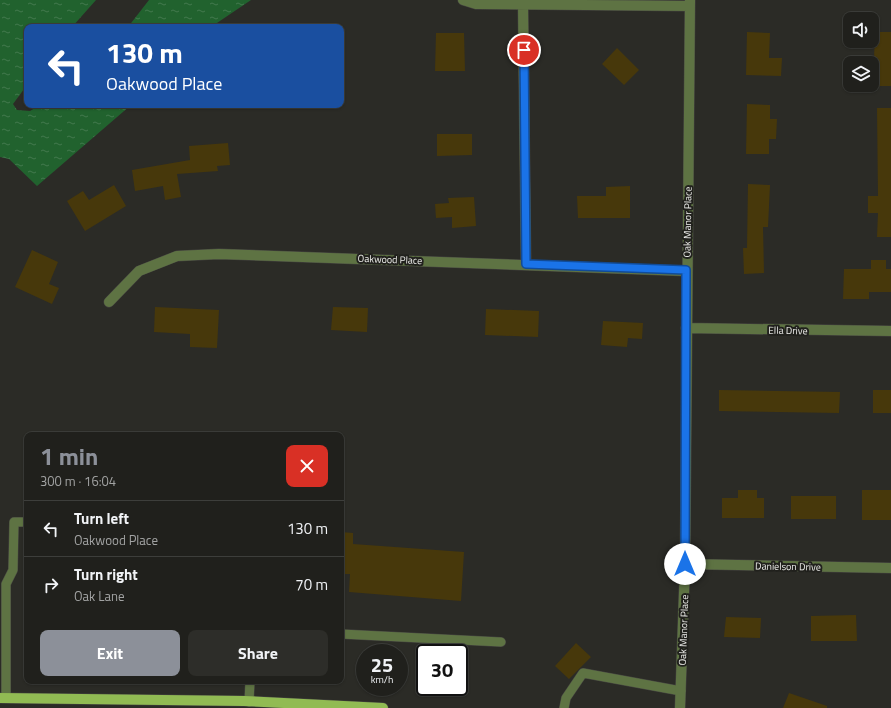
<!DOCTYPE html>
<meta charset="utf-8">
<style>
body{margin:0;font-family:"Titillium Web",sans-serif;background:#2d2d29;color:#f1f3f6;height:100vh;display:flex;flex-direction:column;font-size:15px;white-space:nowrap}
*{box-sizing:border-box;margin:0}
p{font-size:13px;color:#a2a3a3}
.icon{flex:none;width:22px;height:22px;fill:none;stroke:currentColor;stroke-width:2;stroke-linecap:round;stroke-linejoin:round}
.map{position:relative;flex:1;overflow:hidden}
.drawer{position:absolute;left:24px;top:432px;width:320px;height:252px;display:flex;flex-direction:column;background:#20201c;border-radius:8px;box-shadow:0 1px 3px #0004,0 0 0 1px #3d3e3b}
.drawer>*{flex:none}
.guide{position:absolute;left:24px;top:24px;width:320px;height:84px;border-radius:8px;box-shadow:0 1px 3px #0004,0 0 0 1px #3d3e3b;background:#1a4fa0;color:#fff;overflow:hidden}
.controls{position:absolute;left:843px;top:12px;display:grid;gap:8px}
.controls a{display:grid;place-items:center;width:36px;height:36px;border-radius:8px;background:#20201c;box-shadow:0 1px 3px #0004,0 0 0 1px #3d3e3b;font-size:20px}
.speed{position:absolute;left:356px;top:644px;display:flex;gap:8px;font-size:20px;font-weight:700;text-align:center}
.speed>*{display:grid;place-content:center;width:52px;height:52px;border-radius:50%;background:#20201c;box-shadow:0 1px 3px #0004,0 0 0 1px #3d3e3b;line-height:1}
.speed small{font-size:10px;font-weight:400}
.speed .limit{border:2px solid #111;border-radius:6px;background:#fff;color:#111}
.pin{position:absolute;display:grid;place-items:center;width:34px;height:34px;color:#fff;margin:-17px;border:2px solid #fff;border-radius:50%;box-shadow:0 1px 4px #0007}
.me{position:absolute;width:44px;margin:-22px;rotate:0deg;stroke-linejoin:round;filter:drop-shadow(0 0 3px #0008)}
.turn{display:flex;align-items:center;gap:14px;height:84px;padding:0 16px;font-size:18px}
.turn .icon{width:52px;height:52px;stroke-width:2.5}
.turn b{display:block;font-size:28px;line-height:34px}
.round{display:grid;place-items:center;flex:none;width:42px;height:42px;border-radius:8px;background:#2d2d29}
.headline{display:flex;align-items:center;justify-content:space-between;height:68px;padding:0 16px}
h1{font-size:24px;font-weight:700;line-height:30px;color:#8c9099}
.cta{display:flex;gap:8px;margin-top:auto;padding:8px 16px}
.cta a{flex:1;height:46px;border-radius:8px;background:#8c9099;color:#fff;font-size:16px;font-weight:700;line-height:46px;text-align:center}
.cta a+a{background:#2d2d29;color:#f1f3f6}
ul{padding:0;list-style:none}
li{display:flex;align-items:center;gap:12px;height:56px;padding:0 16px;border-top:1px solid #3d3e3b}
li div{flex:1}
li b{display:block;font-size:15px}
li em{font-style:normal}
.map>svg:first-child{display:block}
.water{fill:url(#water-ripples)}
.building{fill:#47380b}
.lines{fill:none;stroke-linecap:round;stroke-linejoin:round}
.lane-casing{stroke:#474742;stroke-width:10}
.street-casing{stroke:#474742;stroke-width:11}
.primary-casing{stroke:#474742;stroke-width:11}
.lane{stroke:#5e7343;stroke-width:9}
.street{stroke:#5e7343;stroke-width:10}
.primary{stroke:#91bb53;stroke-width:10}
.route-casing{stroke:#114b97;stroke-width:10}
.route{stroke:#1a73e8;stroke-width:7}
.labels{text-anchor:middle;stroke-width:4;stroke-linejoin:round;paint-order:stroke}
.street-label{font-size:10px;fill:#f0f0ed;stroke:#21211d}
</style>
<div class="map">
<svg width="891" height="708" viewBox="0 0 891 708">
<defs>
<pattern id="water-ripples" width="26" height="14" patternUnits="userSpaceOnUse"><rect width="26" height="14" fill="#21622e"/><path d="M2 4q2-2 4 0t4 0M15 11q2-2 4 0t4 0" fill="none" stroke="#42794d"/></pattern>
</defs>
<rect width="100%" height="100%" fill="#2b2b26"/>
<!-- water -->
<path class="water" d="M 0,0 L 96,0 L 72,27 L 27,27 L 27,85 L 13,104 L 17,110 L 30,111 L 40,105 L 131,105 L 37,186 L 9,159 L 0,157 Z
M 149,0 L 251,0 L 211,27 L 128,27 Z"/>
<!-- building -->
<path class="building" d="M 747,32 L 770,33 L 769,58 L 782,58 L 781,76 L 746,75 Z
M 875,32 L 891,32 L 891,86 L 873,86 Z
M 436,33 L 464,33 L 465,71 L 435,71 Z
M 617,48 L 639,70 L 624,85 L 602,64 Z
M 747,104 L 770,105 L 770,119 L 777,119 L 776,139 L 769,139 L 769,154 L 746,154 Z
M 877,108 L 891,108 L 891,237 L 877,237 L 878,213 L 868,213 L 868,196 L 878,196 Z
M 437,134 L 472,134 L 472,155 L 437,156 Z
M 228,143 L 230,165 L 217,166 L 218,171 L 177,174 L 181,197 L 165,200 L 163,186 L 135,191 L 132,170 L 190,160 L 189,146 Z
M 748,184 L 770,185 L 768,227 L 763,227 L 764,273 L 744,274 L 743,248 L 747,248 Z
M 114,185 L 126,206 L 85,231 L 67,201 L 83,191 L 89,200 Z
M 630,186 L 630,218 L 578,218 L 577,196 L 606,196 L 606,187 Z
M 474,197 L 476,226 L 452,228 L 452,217 L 436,218 L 435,204 L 449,203 L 448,198 Z
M 32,250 L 58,262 L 49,284 L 59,288 L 52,304 L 15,287 Z
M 871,260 L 886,260 L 886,269 L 891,269 L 891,292 L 869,292 L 869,299 L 843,299 L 844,269 L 871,269 Z
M 155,307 L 219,310 L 217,348 L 190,347 L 190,334 L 154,332 Z
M 333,307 L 368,308 L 367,332 L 331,330 Z
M 486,309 L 539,311 L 538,337 L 485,335 Z
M 603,321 L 643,323 L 642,339 L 628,338 L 627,347 L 601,345 Z
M 719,390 L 840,392 L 839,413 L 719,411 Z
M 873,390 L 891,390 L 891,413 L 873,413 Z
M 738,490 L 757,490 L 757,498 L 764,498 L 764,518 L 722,518 L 722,498 L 738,498 Z
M 862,490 L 891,490 L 891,520 L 862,520 Z
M 791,496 L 836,496 L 836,519 L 791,519 Z
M 341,532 L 353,533 L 353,544 L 464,552 L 461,601 L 349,592 L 350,574 L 341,574 Z
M 856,615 L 857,641 L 811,641 L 811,616 Z
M 726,617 L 761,618 L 760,638 L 724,637 Z
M 576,643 L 591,657 L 569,679 L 555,666 Z
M 789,693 L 827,706 L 827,708 L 783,708 Z"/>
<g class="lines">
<!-- lane casing -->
<g class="lane-casing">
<path id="lane" d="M 341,634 L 501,642
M 6,698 L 6,584 L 13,570 L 14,522 L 27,522
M 249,702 L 250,681
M 564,708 L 566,698 L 583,673 L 681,691"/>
</g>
<!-- street casing -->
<g class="street-casing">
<path id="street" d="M 463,0 L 476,4 L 690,6
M 523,4 L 526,264
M 109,302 L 139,271 L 177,256 L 219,254 L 686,271
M 686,328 L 891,331
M 685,564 L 891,568
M 680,708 L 685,564 L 690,0"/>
</g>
<!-- primary casing -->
<g class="primary-casing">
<path id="primary" d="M 0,698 L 244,701 L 383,708"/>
</g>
<!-- lane -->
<use href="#lane" class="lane"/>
<!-- street -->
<use href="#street" class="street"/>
<!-- primary -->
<use href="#primary" class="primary"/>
</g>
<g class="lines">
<!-- route casing -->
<g class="route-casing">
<path id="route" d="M 524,50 L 526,264 L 686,270 L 685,564"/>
</g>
<!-- route -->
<use href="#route" class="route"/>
</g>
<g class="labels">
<!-- street labels -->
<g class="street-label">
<text transform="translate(687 222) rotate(-89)" y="4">Oak Manor Place</text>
<text transform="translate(390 259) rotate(2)" y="4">Oakwood Place</text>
<text transform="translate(788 330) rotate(1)" y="4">Ella Drive</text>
<text transform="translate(788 566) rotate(1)" y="4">Danielson Drive</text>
<text transform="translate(683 630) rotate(-88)" y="4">Oak Manor Place</text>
</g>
</g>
</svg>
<div class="controls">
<a><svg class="icon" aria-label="sound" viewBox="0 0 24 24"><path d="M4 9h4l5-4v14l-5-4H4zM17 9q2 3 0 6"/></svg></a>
<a><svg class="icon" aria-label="layers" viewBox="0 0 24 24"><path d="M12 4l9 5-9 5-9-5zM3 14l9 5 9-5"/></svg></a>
</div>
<div class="speed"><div>25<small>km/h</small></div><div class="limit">30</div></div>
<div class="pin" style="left:524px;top:50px;background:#d93025"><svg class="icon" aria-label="arrive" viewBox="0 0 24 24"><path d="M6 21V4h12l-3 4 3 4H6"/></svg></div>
<svg class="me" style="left:685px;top:564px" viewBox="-20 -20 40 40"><circle r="19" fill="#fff"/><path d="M0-13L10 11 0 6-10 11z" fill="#1a73e8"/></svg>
<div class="guide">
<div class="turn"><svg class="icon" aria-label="left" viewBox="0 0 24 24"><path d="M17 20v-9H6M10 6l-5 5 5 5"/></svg><div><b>130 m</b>Oakwood Place</div></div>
</div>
<section class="drawer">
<div class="headline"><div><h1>1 min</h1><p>300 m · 16:04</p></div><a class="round" style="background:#d93025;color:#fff"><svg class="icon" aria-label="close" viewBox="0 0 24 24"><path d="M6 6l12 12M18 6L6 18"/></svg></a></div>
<ul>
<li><svg class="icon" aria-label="left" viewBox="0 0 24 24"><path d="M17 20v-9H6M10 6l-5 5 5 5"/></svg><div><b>Turn left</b><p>Oakwood Place</p></div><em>130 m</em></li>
<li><svg class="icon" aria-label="right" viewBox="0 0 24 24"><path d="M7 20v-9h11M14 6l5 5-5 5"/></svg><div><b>Turn right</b><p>Oak Lane</p></div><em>70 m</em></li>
</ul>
<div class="cta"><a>Exit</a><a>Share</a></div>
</section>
</div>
